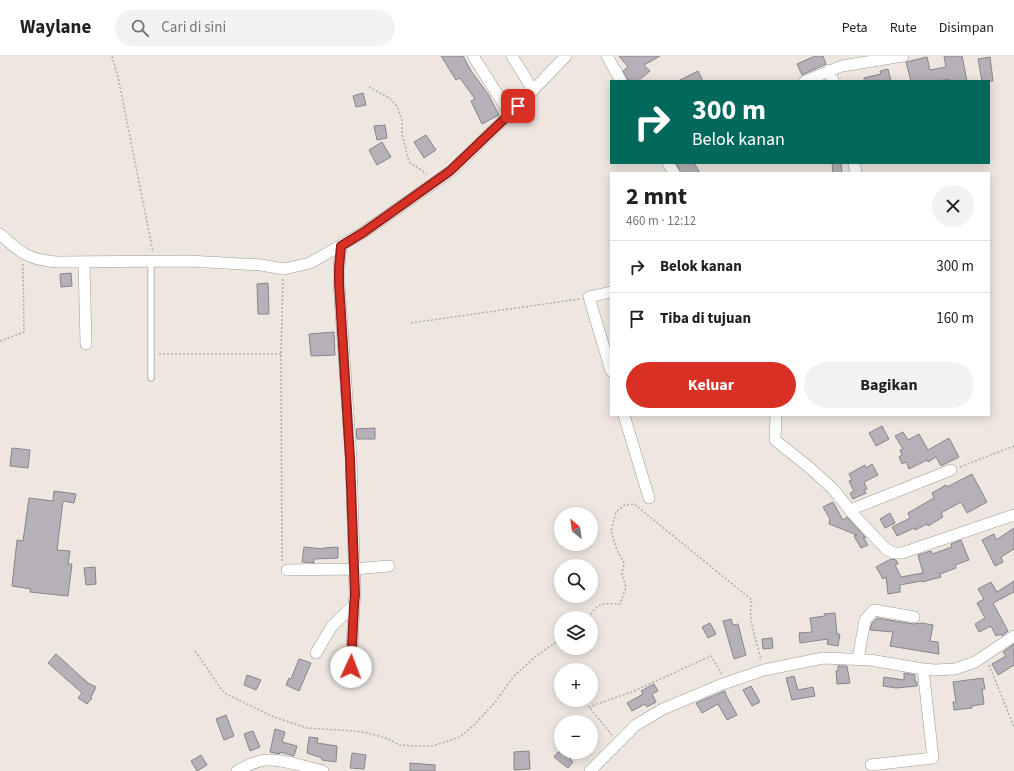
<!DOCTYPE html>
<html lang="id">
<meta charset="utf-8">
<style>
body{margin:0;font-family:"Source Sans 3",sans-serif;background:#f2f2f2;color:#202124;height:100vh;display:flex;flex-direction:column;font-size:15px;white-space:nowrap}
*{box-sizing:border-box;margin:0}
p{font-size:13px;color:#757577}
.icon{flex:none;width:22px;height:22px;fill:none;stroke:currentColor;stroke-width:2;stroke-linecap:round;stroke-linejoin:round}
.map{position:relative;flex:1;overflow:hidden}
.drawer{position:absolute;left:610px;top:116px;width:380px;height:244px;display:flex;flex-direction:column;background:#fff;border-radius:0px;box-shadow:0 2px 10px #0003}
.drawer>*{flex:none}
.guide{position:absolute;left:610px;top:24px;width:380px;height:84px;border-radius:0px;box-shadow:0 2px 10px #0003;background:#00695c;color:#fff;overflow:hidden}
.needle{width:26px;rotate:331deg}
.buttons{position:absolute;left:554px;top:451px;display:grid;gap:8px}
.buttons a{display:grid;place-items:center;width:44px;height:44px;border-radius:50%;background:#fff;box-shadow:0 2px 10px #0003;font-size:20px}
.pin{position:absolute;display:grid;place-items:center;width:34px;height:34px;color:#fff;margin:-17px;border-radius:8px;box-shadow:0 2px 6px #0006}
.me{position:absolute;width:44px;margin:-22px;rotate:2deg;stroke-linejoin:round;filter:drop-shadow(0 0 3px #0008)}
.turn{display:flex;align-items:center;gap:14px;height:84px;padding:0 16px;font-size:18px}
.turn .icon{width:52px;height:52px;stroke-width:2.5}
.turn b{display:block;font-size:28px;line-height:34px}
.round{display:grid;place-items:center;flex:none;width:42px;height:42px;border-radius:21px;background:#f2f2f2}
.headline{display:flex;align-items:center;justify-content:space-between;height:68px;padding:0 16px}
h1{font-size:24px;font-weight:700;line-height:30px}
.action{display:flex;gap:8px;margin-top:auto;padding:8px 16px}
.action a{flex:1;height:46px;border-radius:24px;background:#d93025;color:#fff;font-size:16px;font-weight:700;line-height:46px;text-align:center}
.action a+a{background:#f2f2f2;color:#202124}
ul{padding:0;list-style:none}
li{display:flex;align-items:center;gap:12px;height:52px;padding:0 16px;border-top:1px solid #e0e0e0}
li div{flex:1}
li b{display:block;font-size:15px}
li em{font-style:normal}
header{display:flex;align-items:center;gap:24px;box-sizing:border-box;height:56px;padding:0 20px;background:#fff;border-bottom:1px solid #e0e0e0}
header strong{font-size:19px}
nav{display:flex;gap:22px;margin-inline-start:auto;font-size:14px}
.search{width:280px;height:36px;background:#f2f2f2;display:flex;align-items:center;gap:10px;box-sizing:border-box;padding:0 14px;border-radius:22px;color:#757577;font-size:15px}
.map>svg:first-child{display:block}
.building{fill:#b6b1b8;stroke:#89848b}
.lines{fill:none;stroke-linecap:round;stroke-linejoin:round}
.service-casing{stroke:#a19a94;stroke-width:7}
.minor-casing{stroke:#a19a94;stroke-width:12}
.path{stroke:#b2aca7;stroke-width:1.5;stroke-dasharray:2 2;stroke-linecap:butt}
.service{stroke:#fff;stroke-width:5.5}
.minor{stroke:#fff;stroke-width:11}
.route-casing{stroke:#8d1f18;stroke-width:10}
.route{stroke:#d93025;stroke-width:7}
</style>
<header>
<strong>Waylane</strong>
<div class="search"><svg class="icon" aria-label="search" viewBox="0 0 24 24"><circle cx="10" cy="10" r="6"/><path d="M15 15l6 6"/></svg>Cari di sini</div>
<nav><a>Peta</a><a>Rute</a><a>Disimpan</a></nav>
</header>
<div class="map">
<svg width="1014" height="715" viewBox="0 0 1014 715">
<rect width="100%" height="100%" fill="#eee7e0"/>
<!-- building -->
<path class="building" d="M 441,0 L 463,0 L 471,15 L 488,38 L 499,59 L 482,68 L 471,45 L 475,43 L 460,22 L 456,24 Z
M 619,0 L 660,0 L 644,9 L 650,15 L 638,25 L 628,24 L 623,15 L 628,11 Z
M 815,0 L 823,0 L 826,8 L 802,19 L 797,8 Z
M 944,0 L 962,0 L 967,25 L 949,25 L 949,23 L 938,25 L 911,25 L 906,6 L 927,1 L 930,14 L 946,11 Z
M 990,1 L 993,25 L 982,25 L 978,3 Z
M 888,13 L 891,25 L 864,25 L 864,22 L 881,18 L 880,15 Z
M 698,15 L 703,25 L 678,25 Z
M 363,37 L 366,49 L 356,51 L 353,40 Z
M 385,69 L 387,82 L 377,84 L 374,70 Z
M 426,79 L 436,94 L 424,102 L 414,86 Z
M 382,86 L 391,101 L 377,109 L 369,94 Z
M 676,107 L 694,107 L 700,117 L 681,117 Z
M 832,107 L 841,107 L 842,117 L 833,117 Z
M 71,217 L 72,230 L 61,231 L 60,218 Z
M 268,227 L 269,258 L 258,258 L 257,228 Z
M 334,276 L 335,299 L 311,300 L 309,278 Z
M 882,370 L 889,383 L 876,390 L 869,377 Z
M 375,372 L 375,383 L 357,383 L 356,373 Z
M 903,376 L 908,384 L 919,378 L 928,394 L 949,382 L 959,401 L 941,410 L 936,401 L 928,406 L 927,404 L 909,413 L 906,406 L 902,408 L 899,401 L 902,399 L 900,394 L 903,393 L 895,380 Z
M 12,392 L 30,394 L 28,412 L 10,410 Z
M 872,408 L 878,419 L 864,426 L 867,433 L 864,434 L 866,437 L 853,443 L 850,437 L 854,435 L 849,425 L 852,424 L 849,418 L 865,409 L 866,412 Z
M 972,418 L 987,446 L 967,457 L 961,446 L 941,457 L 943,461 L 928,470 L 927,468 L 915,474 L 914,472 L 897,480 L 892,471 L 910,462 L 908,457 L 934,442 L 932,437 L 946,429 L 947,431 Z
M 54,435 L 76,438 L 74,447 L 63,445 L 57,494 L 70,495 L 68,508 L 72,508 L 68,540 L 30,536 L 31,533 L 12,530 L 17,484 L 23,485 L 29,442 L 53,445 Z
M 833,446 L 843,464 L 847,461 L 866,482 L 863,481 L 868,489 L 861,492 L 854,480 L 857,479 L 829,468 L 830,463 L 823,451 Z
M 890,457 L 895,467 L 885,472 L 880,463 Z
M 1014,472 L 1014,493 L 1001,501 L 1003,506 L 995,510 L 982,484 L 994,478 L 996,484 Z
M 961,484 L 969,504 L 955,509 L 956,512 L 940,518 L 941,521 L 922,526 L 921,525 L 900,529 L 900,536 L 888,538 L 886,521 L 883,523 L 876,511 L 891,503 L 896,504 L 898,508 L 895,509 L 901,521 L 923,517 L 918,499 L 931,495 L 932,498 L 952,491 L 951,488 Z
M 304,491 L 323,493 L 323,492 L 338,491 L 338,502 L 314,503 L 314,507 L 302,506 Z
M 95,511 L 96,528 L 86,529 L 84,512 Z
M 1014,525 L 1014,536 L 993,547 L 1008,575 L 1002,580 L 1001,578 L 996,580 L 991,570 L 979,576 L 975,568 L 985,562 L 977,547 L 984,543 L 978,533 L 991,526 L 997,536 Z
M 835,557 L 837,578 L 840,578 L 838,590 L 827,588 L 828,583 L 800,587 L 799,577 L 812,576 L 810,562 L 825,560 L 824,558 Z
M 877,562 L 913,568 L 922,567 L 933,569 L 930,585 L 938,586 L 939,598 L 890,590 L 893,576 L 870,574 L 872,567 Z
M 731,563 L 733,569 L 738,568 L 746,599 L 734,603 L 723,565 Z
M 710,567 L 716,578 L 708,582 L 702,571 Z
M 772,582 L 773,592 L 763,593 L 762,583 Z
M 1014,588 L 1014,609 L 998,619 L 992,608 L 1006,600 L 1003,596 Z
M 56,598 L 88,627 L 96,631 L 91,641 L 92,642 L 87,648 L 78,642 L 82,637 L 48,607 Z
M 299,603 L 311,607 L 299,635 L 286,629 L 289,622 L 291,623 Z
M 838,610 L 847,610 L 850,627 L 837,628 L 836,615 L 838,615 Z
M 904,617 L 915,619 L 915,625 L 917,626 L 917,630 L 896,632 L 883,630 L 884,621 L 904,624 Z
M 247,619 L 261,624 L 256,634 L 244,629 Z
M 794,620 L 798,634 L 813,631 L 815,640 L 792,644 L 786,622 Z
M 983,622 L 985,633 L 982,633 L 984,648 L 972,650 L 972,652 L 954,654 L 953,646 L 956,646 L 953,626 Z
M 654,628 L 658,635 L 652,638 L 656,646 L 647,651 L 645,648 L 632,655 L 627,647 L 643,638 L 641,635 Z
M 751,630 L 760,646 L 752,650 L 743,634 Z
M 725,635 L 726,639 L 737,659 L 727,664 L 718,648 L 702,657 L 696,647 Z
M 226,659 L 234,680 L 224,684 L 216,663 Z
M 275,673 L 285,676 L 282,686 L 297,690 L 294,700 L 280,696 L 280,698 L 270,696 Z
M 253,675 L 260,691 L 250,695 L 244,678 Z
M 309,681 L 318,682 L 317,687 L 337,690 L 336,706 L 322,704 L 322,702 L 307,697 Z
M 529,695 L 530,713 L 514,714 L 514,696 Z
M 558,696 L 576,696 L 570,703 L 573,706 L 568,712 L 554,701 Z
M 352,697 L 366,699 L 364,713 L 350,712 Z
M 201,699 L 207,709 L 197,715 L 191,705 Z
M 410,707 L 435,709 L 435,715 L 410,715 Z"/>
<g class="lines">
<!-- service casing -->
<g class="service-casing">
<path id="service" d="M 151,205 L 151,322"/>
</g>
<!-- minor casing -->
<g class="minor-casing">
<path id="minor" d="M 473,0 L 510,58
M 512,0 L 533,34
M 607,0 L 621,25
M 829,14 L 833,25
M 805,25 L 842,10 L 903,0
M 668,107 L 674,117
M 854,107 L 856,117
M 0,178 C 19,196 29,204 56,206 L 188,205 L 261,209 L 284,213 L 310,207 L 364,176 L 451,115 L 510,58 L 566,0
M 84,206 L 86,288
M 611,236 L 589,241 L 611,315
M 624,359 L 649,442
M 776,359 L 775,384 L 810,412 L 833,433 L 853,458
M 951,414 L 857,451 L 853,454 L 853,458 L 886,493 L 894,497 L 902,497 L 1014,459
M 287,514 L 354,513 L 389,510
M 316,597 L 332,570 L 354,549 L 355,539 L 351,402 L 339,227 L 339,212 L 341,190
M 858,603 L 865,564 L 874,554 L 914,561
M 351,611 L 354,549
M 871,709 L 933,702 L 923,613
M 237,715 C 246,710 256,705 266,704 C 285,703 305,711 323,715
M 590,715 L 636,669 L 663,653 L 720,629 L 764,614 L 823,602 L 870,604 L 923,613 L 935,614 L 955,613 L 975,606 L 1014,580"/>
</g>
<!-- path -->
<path class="path" d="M 112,0 L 118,21 L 153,196
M 369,31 L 389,42 L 397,50 L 402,64 L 402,78 L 409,106 L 427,118
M 411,267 L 580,243
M 0,285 L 24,276 L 23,208
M 159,298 L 281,298
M 960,411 L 1014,390
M 282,505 L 281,298 L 283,222
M 589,562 C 597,546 604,547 620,548 L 626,531 L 622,518 L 624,507 L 617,494 L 611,475 L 616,456 L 625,449 L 634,448 L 752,544 C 747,563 757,585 761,604
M 195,595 L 224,637 L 274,661 L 307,672 L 355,675 L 368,677 L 386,682 L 400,689 L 417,690 L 433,690 L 460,681 L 475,668 L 496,645 L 513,621 L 536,600 L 561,583
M 989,609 L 1014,671
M 612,679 L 589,651 L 634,635 L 711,600 L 722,618"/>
<!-- service -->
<use href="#service" class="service"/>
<!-- minor -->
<use href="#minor" class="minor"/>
</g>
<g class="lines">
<!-- route casing -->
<g class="route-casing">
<path id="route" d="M 351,611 L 354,549 L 355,539 L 350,402 L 339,227 L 339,212 L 341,190 L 364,176 L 450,115 L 518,50"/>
</g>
<!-- route -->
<use href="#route" class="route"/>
</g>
</svg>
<div class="buttons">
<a><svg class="needle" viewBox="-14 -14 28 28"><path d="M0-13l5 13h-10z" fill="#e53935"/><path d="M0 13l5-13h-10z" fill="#757577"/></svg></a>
<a><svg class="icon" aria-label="search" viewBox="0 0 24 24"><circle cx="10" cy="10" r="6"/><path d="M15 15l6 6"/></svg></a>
<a><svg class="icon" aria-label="layers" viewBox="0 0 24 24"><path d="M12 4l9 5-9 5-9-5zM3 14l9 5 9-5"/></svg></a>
<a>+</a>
<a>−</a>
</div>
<div class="pin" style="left:518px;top:50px;background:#d93025"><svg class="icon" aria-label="arrive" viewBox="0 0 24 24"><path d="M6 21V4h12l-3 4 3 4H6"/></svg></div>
<svg class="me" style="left:351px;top:611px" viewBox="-20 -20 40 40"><circle r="19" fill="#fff"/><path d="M0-13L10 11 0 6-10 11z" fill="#d93025"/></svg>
<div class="guide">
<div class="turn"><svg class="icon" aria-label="right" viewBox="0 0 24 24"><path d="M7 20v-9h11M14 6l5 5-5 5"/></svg><div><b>300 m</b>Belok kanan</div></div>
</div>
<section class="drawer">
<div class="headline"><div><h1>2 mnt</h1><p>460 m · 12:12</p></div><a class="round"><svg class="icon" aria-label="close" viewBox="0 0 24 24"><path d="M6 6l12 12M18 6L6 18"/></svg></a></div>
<ul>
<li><svg class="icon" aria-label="right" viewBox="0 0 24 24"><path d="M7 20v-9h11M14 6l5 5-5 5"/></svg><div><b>Belok kanan</b></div><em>300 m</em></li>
<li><svg class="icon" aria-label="arrive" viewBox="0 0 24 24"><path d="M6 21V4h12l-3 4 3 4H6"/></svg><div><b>Tiba di tujuan</b></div><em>160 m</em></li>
</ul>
<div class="action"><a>Keluar</a><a>Bagikan</a></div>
</section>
</div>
